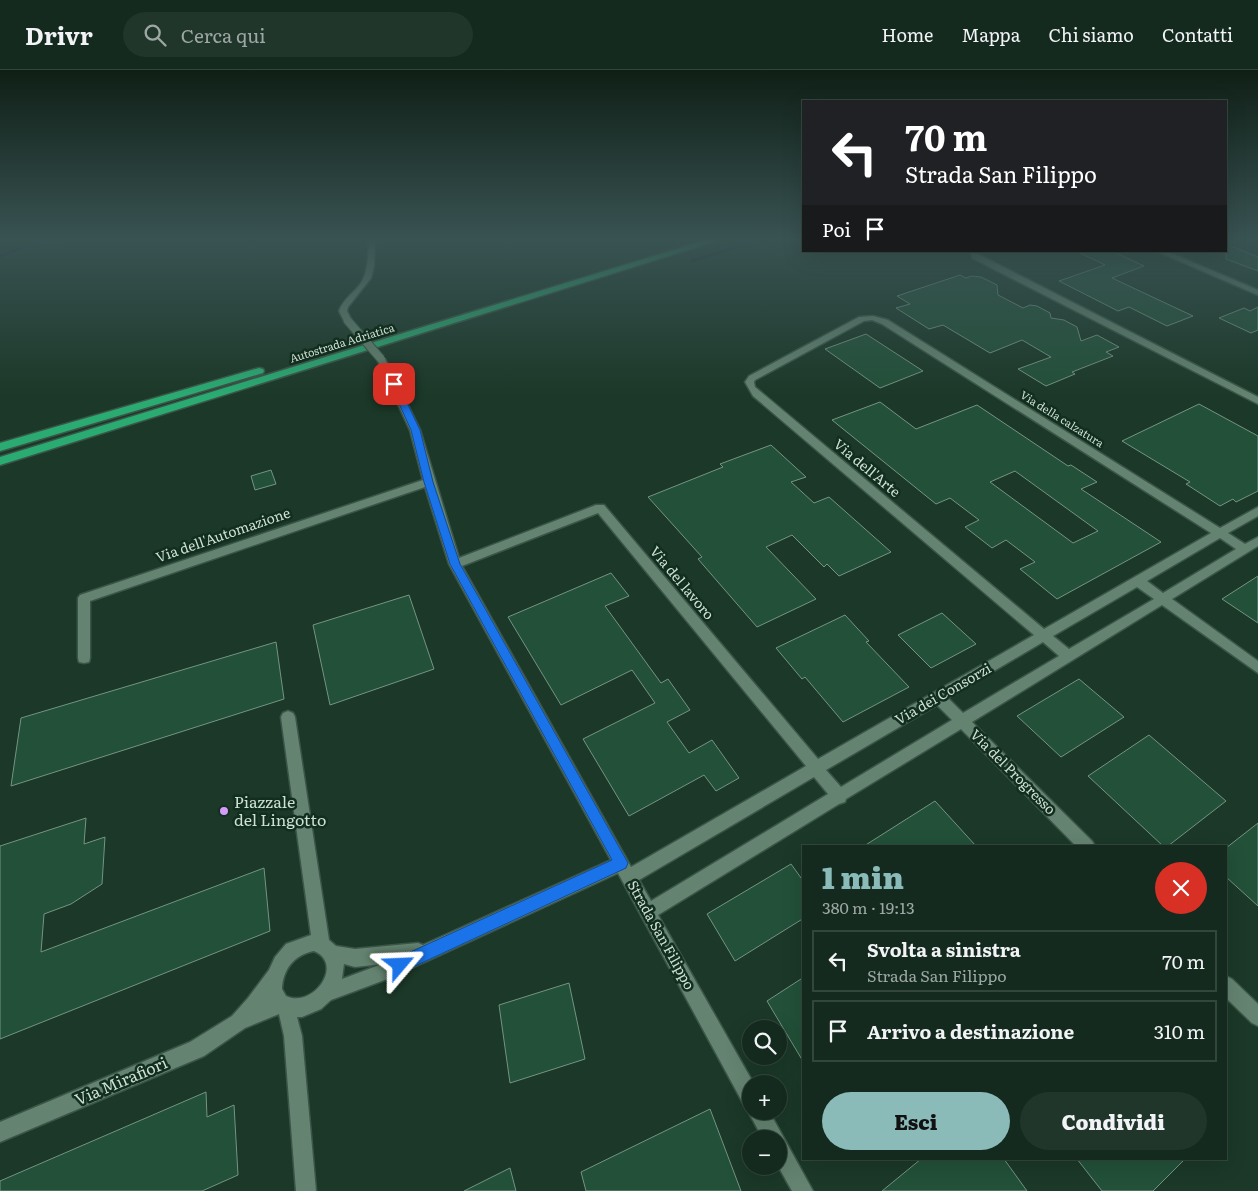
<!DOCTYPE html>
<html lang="it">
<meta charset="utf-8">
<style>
body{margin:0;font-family:Literata,serif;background:#21362b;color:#f1f3f6;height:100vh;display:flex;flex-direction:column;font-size:19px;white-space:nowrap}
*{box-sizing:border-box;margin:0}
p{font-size:16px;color:#9da7a4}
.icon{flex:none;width:28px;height:28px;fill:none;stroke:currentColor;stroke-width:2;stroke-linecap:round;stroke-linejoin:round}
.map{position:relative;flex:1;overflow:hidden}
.details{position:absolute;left:802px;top:775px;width:425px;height:315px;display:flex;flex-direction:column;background:#142a1e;border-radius:0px;box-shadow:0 5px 20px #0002,0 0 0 1px #33463c}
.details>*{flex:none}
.guide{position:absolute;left:802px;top:30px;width:425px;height:152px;border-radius:0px;box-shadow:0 5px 20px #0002,0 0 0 1px #33463c;background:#202124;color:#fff;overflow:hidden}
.tools{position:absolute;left:742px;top:950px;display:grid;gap:10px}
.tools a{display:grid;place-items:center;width:45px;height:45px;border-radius:50%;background:#142a1e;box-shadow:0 5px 20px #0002,0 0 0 1px #33463c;font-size:25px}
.pin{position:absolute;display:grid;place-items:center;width:42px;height:42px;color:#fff;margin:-21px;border-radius:10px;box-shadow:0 2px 8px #0006}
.me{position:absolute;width:55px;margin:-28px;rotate:64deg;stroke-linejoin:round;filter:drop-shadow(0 0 4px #0008)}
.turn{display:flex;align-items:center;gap:18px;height:105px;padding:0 20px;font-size:22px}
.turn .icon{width:65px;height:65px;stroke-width:2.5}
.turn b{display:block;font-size:35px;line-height:42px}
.then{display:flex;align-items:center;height:48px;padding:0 20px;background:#0003;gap:10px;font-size:19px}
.round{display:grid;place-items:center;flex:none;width:52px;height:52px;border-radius:26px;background:#21362b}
.head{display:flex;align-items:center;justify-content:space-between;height:85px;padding:0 20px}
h1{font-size:30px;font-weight:800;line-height:38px;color:#8bbbb9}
.cta{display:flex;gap:10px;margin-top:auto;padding:10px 20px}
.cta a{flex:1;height:58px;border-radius:30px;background:#8bbbb9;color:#111;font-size:20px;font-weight:800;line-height:58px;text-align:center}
.cta a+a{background:#21362b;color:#f1f3f6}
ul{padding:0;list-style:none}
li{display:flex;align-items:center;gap:15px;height:62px;margin:0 10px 8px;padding:0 10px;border:2px solid #33463c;border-radius:0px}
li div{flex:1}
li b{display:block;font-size:19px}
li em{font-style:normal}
header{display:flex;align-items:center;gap:30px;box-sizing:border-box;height:70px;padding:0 25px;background:#142a1e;border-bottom:1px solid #33463c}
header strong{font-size:24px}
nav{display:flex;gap:28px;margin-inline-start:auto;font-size:18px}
.search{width:350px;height:45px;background:#21362b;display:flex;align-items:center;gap:12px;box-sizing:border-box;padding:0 18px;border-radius:28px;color:#9da7a4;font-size:19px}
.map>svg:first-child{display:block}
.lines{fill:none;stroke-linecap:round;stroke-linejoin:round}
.stream{stroke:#261233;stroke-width:3}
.building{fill:#225038;stroke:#759482;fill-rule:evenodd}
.street-casing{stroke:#3b5548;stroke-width:3}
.highway-casing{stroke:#3b5548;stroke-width:3}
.street{fill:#648370;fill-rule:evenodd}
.highway{fill:#2aab72;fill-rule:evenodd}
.street-bridge-casing{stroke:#3b5548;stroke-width:10;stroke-linecap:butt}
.street-bridge{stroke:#648370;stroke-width:8}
.route{fill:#1a73e8;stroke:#114b97}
.poi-dot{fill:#d39cfc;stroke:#112e1f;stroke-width:2}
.labels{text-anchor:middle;stroke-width:5;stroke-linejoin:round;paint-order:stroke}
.far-street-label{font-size:11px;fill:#cedfd4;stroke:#112e1f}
.street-label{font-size:14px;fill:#cedfd4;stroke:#112e1f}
.near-poi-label{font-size:16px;fill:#cedfd4;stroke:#112e1f;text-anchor:start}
.near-street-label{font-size:16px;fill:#cedfd4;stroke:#112e1f}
</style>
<header>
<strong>Drivr</strong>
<div class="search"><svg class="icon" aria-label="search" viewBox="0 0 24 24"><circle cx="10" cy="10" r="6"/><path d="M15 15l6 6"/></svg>Cerca qui</div>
<nav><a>Home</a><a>Mappa</a><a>Chi siamo</a><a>Contatti</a></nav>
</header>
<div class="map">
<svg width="1258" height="1121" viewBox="0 0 1258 1121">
<rect width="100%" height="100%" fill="#1b3828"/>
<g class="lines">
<!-- stream -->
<path class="stream" d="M 0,186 L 24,177 L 66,169
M 692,191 L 762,169"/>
</g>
<!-- building -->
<path class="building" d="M 1226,174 L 1258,187 L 1258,201 L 1226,189 Z
M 1076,181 L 1112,181 L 1144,196 L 1112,208 L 1193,246 L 1167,256 L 1129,237 L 1118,241 L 1059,211 L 1105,195 Z
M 960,205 L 966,208 L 971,206 L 981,207 L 997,215 L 998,225 L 1023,238 L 1030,235 L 1037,236 L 1050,243 L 1051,248 L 1064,250 L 1077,257 L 1081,271 L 1097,265 L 1119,277 L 1106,282 L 1113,286 L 1072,302 L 1075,304 L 1046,316 L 1018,299 L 1051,287 L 1022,270 L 990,283 L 943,255 L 929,259 L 896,238 L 910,234 L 897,226 Z
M 1258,237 L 1258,260 L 1251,263 L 1219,248 L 1244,238 L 1250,241 Z
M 866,264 L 923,301 L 880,318 L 825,279 Z
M 880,332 L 916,359 L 977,335 L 1068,396 L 1071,395 L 1097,412 L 1081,419 L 1161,472 L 1057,529 L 1020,499 L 1035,492 L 1006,470 L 992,478 L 965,457 L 979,450 L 950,428 L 936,434 L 832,350 ZM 1015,401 L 1098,461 L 1073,473 L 990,412 Z
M 1199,334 L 1258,366 L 1258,421 L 1236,432 L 1233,429 L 1220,436 L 1186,414 L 1190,412 L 1122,371 Z
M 771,375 L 806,407 L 791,412 L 814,433 L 829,427 L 891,482 L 839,506 L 827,494 L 824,497 L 792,465 L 766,477 L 816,529 L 757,557 L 698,489 L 702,487 L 648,427 L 723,397 L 720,394 Z
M 271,400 L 276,414 L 255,420 L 251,406 Z
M 611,503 L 629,526 L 605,536 L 661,613 L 668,609 L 690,640 L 667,652 L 689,683 L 712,670 L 739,708 L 716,721 L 704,705 L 629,746 L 583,669 L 655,633 L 632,600 L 561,635 L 508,547 Z
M 1258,506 L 1258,553 L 1222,529 Z
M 409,525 L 434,599 L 330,635 L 313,555 Z
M 942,543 L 976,574 L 931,598 L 898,565 Z
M 845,545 L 869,571 L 866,572 L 909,617 L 843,652 L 805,607 L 802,609 L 776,578 Z
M 276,572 L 284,629 L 11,716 L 21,648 Z
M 1079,609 L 1124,647 L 1061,687 L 1017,646 Z
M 1149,665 L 1226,731 L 1168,776 L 1163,776 L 1088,706 Z
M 935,731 L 976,776 L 864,776 Z
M 86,748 L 84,774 L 105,767 L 102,814 L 71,834 L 44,844 L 41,882 L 264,798 L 270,861 L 0,969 L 0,776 Z
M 1258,753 L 1258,836 L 1226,807 L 1226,778 Z
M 791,794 L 804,812 L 804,848 L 735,891 L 707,844 Z
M 804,907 L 804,993 L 767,931 Z
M 569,913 L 585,989 L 510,1013 L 499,935 Z
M 206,1022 L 207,1047 L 234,1035 L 238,1105 L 202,1121 L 0,1121 L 0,1111 Z
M 710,1039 L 741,1121 L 586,1121 L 581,1102 Z
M 921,1089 L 1004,1089 L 1027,1121 L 882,1121 Z
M 1077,1089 L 1185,1089 L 1153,1121 L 1102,1121 Z
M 510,1098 L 516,1121 L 464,1121 Z"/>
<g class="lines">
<!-- street casing -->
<g class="street-casing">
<path id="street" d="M 369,169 L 375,169 L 374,196 L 371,208 L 348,237 L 347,241 L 352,251 L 345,253 L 339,241 C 343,229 354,223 361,213 C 369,200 368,183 369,169 Z
M 1156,181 L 1166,181 L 1258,220 L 1258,225 Z
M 972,184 L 978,184 L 1258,327 L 1258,334 L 972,188 Z
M 873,246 L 888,250 L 1220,458 L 1258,437 L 1258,446 L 1228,463 L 1245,474 L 1258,467 L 1258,476 L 1172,529 L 1258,591 L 1258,603 L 1162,535 L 972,652 L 1092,771 L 1095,776 L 1076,776 L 961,659 L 846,729 L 845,732 L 839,734 L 658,845 L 754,1014 L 751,1014 L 751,1041 L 769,1041 L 813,1121 L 792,1121 L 778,1096 L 779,1069 L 763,1069 L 748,1041 L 750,1037 L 744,1035 L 618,803 L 390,908 L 331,930 L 321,939 L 302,947 L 297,947 L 302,966 L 316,1121 L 296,1121 L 284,966 L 279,944 L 245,958 L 204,986 L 0,1072 L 0,1052 L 190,972 L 232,946 L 248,928 L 269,900 L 275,887 L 286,874 L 311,865 L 281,647 L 283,643 L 288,641 L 293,643 L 295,647 L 329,870 L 336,876 L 355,879 L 418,873 L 423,875 L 611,790 L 449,494 L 425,417 L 90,531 L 90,588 L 89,592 L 84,593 L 79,592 L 78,588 L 78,528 L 80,525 L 423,410 L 410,360 L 377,289 L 378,287 L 385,289 L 420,360 L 459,488 L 596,435 L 604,435 L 818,689 L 1034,565 L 753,326 L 745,312 L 749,306 L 859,247 ZM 872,250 L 882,254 L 1211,463 L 1044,559 L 755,317 L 754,312 L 755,310 L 864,251 ZM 598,443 L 806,696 L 631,797 L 462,496 ZM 1220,468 L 1236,479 L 1163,523 L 1147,511 ZM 1137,517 L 1154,529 L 1069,579 L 1053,566 ZM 1043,572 L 1059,586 L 963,643 L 948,628 ZM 937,635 L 952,650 L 841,717 L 826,700 ZM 814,707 L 828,724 L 651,831 L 639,810 ZM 314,881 C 345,894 313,939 286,926 L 282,919 C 283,899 294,885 314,881 ZM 344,894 L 355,897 L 382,894 L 342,909 Z
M 1226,906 L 1232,909 L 1258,934 L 1258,956 L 1252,953 L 1226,928 Z"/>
</g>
<!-- highway casing -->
<g class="highway-casing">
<path id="highway" d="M 709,169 L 723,169 L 0,395 L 0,387 Z
M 259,298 L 263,299 L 264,301 L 263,303 L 0,381 L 0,373 Z"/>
</g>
<!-- street -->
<use href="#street" class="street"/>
<!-- highway -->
<use href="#highway" class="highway"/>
<!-- street-bridge casing -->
<g class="street-bridge-casing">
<path id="street-bridge" d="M 348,251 L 381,289"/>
</g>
<!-- street-bridge -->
<use href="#street-bridge" class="street-bridge"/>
</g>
<!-- sky -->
<linearGradient id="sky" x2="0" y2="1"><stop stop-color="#0f1f16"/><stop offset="0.52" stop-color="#395353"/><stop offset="1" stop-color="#395353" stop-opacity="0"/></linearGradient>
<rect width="1258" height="326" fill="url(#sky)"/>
<!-- route -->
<path class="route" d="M 394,311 L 398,314 L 420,360 L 433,412 L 460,494 L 628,793 L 626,798 L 400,903 L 395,900 L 392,895 L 395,889 L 612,790 L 450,494 L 424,412 L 411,360 L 390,314 Z"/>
<!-- markers -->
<circle class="poi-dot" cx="224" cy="741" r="5"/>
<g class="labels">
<!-- far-street labels -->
<g class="far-street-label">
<text transform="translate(342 273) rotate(-17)" y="4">Autostrada Adriatica</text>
<text transform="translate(1062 349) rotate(32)" y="4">Via della calzatura</text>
</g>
<!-- street labels -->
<g class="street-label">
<text transform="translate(867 398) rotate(40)" y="5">Via dell'Arte</text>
<text transform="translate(223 465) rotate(-19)" y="5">Via dell'Automazione</text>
<text transform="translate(682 513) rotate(50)" y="5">Via del lavoro</text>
<text transform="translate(943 624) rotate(-30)" y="5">Via dei Consorzi</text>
<text transform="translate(1013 702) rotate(45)" y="5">Via del Progresso</text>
<text transform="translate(661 865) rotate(61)" y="5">Strada San Filippo</text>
</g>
<!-- near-poi labels -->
<g class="near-poi-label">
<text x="234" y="738">Piazzale<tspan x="234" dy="18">del Lingotto</tspan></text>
</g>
<!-- near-street labels -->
<g class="near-street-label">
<text transform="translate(121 1011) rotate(-23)" y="6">Via Mirafiori</text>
</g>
</g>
</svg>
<div class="tools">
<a><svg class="icon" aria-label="search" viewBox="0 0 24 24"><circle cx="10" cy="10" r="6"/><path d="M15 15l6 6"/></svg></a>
<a>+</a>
<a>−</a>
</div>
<div class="pin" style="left:394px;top:314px;background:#d93025"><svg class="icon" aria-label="arrive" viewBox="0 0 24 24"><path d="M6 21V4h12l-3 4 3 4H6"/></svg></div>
<svg class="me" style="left:400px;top:895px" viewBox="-20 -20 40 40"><path d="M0-17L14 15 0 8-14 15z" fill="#1a73e8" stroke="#fff" stroke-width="4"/></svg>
<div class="guide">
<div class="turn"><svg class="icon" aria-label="left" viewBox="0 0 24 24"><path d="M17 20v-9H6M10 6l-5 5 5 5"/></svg><div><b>70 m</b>Strada San Filippo</div></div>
<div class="then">Poi<svg class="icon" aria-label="arrive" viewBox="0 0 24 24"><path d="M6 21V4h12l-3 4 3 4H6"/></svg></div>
</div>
<section class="details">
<div class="head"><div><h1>1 min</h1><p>380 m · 19:13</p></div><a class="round" style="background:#d93025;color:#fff"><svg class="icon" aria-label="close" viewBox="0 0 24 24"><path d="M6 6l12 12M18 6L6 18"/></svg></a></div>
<ul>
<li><svg class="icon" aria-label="left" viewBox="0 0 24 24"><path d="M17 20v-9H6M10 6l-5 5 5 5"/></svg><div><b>Svolta a sinistra</b><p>Strada San Filippo</p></div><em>70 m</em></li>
<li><svg class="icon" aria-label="arrive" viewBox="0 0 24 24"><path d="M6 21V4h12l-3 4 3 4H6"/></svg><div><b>Arrivo a destinazione</b></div><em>310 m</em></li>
</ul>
<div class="cta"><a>Esci</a><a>Condividi</a></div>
</section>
</div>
